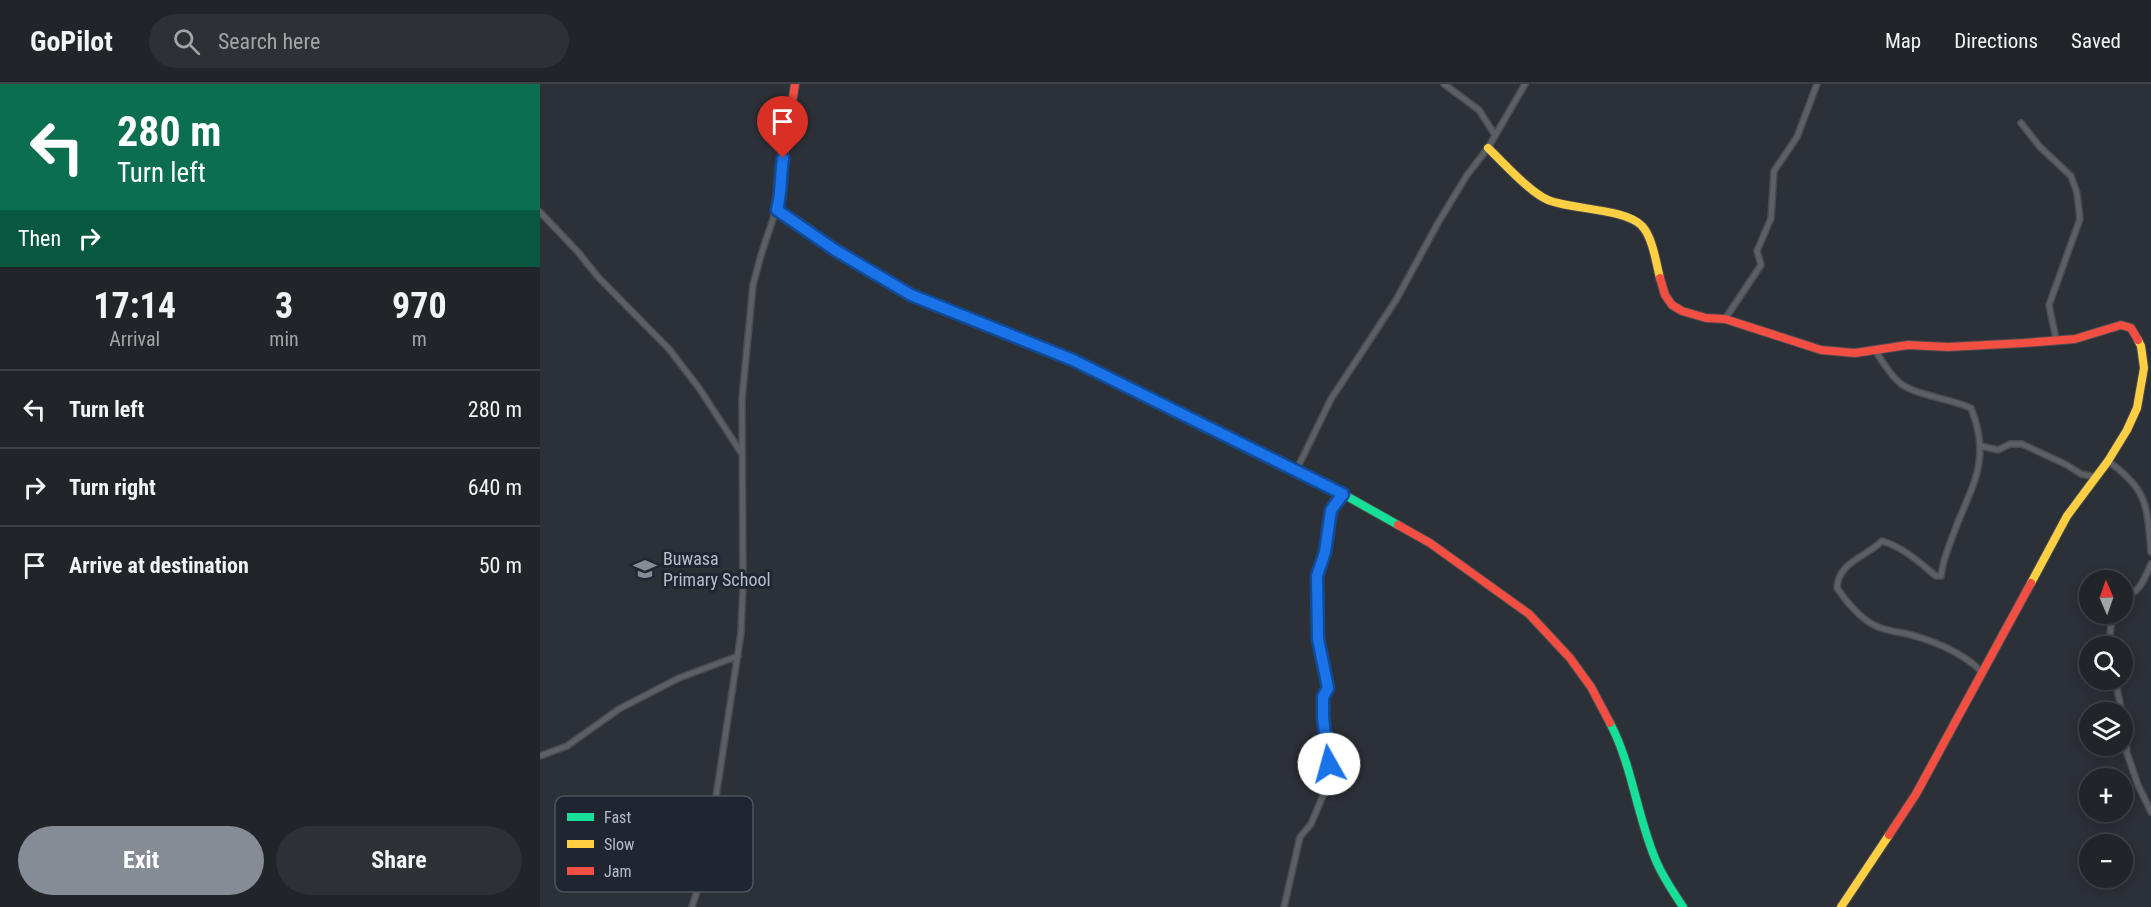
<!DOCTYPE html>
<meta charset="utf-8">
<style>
body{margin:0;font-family:"Roboto Condensed",sans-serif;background:#2d3035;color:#f1f3f6;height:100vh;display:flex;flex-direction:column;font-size:22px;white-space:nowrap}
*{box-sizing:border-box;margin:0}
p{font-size:20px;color:#a2a4a8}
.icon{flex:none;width:33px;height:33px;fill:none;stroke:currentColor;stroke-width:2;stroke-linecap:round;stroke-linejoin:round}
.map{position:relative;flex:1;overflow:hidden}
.side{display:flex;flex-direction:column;background:#212429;width:540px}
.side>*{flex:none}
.hud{background:#0b6e4f;color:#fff;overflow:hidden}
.needle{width:39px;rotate:358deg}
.fabs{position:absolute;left:1539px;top:486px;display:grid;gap:12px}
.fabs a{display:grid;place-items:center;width:54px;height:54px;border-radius:50%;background:#212429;box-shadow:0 3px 15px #0003,0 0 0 2px #3e4146;font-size:30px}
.pin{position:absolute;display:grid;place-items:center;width:51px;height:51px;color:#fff;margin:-62px -26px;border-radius:50% 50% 50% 0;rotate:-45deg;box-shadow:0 0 6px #0007}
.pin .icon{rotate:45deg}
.me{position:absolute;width:66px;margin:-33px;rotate:353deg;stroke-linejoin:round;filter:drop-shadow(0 0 4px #0008)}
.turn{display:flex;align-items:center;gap:21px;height:126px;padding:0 18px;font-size:27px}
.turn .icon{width:78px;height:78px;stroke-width:2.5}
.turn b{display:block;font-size:42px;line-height:51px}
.then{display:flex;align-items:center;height:57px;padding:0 18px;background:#0003;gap:12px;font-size:22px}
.eta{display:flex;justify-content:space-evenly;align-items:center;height:102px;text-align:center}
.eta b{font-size:36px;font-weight:700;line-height:42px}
.cta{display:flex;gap:12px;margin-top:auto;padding:12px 18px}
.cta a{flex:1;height:69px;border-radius:36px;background:#868c95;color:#fff;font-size:24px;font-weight:700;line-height:69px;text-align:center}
.cta a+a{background:#2d3035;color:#f1f3f6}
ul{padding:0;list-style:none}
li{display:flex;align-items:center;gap:18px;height:78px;padding:0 18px;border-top:2px solid #3e4146}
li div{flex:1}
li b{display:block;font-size:22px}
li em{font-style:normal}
header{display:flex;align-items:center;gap:36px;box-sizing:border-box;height:84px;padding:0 30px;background:#212429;border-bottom:2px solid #3e4146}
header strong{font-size:28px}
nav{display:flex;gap:33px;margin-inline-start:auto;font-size:21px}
.search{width:420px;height:54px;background:#2d3035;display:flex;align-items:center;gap:15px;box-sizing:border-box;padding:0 21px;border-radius:33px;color:#a2a4a8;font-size:22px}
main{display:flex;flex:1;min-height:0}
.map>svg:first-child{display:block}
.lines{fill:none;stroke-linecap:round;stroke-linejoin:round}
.street-casing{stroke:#484b50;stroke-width:8}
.fast-casing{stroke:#484b50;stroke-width:10}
.slow-casing{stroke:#484b50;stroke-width:10}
.jam-casing{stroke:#484b50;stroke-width:10}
.street{stroke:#5c5f65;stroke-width:5}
.fast{stroke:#16e098;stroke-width:8}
.slow{stroke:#ffcf43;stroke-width:8}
.jam{stroke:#f24e42;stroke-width:8}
.route-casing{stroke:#114b97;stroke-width:15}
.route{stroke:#1a73e8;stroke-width:10}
.labels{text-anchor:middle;stroke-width:6;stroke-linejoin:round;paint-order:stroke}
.poi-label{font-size:18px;fill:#b7bdc7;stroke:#202631;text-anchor:start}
.key{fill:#202631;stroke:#4d535e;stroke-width:1.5}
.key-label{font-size:16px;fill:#b7bdc7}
</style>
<header>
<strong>GoPilot</strong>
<div class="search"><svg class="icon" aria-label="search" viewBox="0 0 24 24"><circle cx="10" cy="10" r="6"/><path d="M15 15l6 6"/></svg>Search here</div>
<nav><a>Map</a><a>Directions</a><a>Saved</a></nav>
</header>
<main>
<section class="side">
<div class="hud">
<div class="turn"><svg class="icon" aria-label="left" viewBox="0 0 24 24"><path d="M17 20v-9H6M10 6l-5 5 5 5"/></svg><div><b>280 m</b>Turn left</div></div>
<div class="then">Then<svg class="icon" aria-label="right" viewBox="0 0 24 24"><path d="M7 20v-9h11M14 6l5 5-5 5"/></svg></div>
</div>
<div class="eta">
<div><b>17:14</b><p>Arrival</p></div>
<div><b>3</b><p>min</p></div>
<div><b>970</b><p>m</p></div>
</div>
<ul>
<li><svg class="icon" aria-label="left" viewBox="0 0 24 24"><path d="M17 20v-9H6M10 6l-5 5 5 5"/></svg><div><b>Turn left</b></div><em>280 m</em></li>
<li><svg class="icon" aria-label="right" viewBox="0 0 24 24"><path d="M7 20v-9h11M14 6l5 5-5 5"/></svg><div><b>Turn right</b></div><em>640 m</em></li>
<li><svg class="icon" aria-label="arrive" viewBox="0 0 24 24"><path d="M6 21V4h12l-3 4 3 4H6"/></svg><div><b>Arrive at destination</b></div><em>50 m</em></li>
</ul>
<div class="cta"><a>Exit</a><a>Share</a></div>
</section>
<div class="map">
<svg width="1611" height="823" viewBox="0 0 1611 823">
<rect width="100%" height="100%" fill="#2c3037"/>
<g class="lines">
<!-- street casing -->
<g class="street-casing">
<path id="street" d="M 904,0 L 939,26 L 955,51
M 1481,39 L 1500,63 L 1531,92 L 1537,109 L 1540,135 L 1509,221 L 1516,255
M 0,128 L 38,168 L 58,193 L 129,265 L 159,304 L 200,367
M 1185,235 L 1221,181 L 1217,167 L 1231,134 L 1234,87 L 1257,53 L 1277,0
M 1335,266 C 1342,277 1350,291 1360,299 C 1374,311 1412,315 1431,324 C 1451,374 1434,398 1416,443 C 1410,460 1403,474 1401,492 L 1396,492 C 1379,478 1363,463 1342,457 C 1326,473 1298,478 1297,504 C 1306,517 1318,532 1332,540 C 1342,546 1352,547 1363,549 C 1390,555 1422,568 1441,587
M 1441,362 L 1458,366 L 1470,360 L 1482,360 L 1527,381 L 1541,390 L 1556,393
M 1568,377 C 1608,406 1607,421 1611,468
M 756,387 L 791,315 L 856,216 L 898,139 L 927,91 L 948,64 L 985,0
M 1582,513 C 1599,511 1605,494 1611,480
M 1569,562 L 1572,530
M 1575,596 L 1582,628
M 1582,629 L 1587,669 L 1598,701 L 1611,728
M 0,672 L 27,662 L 79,625 L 139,594 L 198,572
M 152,823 L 161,794 L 170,752 L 201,549 L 203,500 L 202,315 L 213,201 L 221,171 L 236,126
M 744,823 L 760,753 L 771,740 L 787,702 L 789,680 L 783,634 L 783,613 L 788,604 L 779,555 L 777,492 L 785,468 L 791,426 L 803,410"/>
</g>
<!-- fast casing -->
<g class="fast-casing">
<path id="fast" d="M 646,332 L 803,410 L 858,441
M 1070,639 C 1093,683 1097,734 1117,779 C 1124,795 1134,809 1143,823"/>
</g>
<!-- slow casing -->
<g class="slow-casing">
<path id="slow" d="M 948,64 C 963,78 989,108 1008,116 C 1032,126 1084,124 1102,142 C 1113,154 1116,179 1120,194
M 391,219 L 533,276 L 646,332
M 1491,499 L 1527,432 L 1568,377 L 1587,346 L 1597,324 L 1604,284 L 1601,262 L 1598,256
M 1301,823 L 1349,751"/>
</g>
<!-- jam casing -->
<g class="jam-casing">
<path id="jam" d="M 255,0 L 241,88 L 242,107 L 236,126 C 285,159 335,197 391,219
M 1120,194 L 1125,211 L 1132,221 L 1142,227 L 1166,234 L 1185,235 L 1281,266 L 1315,269 L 1368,261 L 1408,263 L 1484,259 L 1535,255 L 1581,241 L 1591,244 L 1598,256
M 858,441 L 890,459 L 989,530 L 1030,574 L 1051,603 L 1070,639
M 1349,751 L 1376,710 L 1491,499"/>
</g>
<!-- street -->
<use href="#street" class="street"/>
<!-- fast -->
<use href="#fast" class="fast"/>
<!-- slow -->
<use href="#slow" class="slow"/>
<!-- jam -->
<use href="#jam" class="jam"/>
</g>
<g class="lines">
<!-- route casing -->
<g class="route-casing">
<path id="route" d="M 243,74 C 240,94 242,106 237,126 L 295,166 L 371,211 L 533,276 L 803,410 L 791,426 L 785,468 L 777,492 L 778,555 L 788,604 L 783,613 L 783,634 L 789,680"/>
</g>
<!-- route -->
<use href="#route" class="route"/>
</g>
<!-- icons -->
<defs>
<g id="school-bare" transform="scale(1.8)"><path d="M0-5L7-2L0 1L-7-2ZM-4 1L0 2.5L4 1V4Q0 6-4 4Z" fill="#868c95" stroke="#202631" stroke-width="2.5" paint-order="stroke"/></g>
</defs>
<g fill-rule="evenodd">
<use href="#school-bare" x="105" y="485"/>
</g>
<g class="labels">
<!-- poi labels -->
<g class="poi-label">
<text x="123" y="481">Buwasa<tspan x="123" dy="21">Primary School</tspan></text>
</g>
</g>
<!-- legend -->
<rect x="15" y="712" width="198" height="96" rx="9" class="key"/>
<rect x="27" y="729" width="27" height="8" fill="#16e098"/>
<rect x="27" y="756" width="27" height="8" fill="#ffcf43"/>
<rect x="27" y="783" width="27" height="8" fill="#f24e42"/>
<g class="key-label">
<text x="64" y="739">Fast</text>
<text x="64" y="766">Slow</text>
<text x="64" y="793">Jam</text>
</g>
</svg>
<div class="fabs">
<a><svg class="needle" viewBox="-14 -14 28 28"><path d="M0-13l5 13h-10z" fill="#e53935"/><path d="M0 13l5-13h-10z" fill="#a2a4a8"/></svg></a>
<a><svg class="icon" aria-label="search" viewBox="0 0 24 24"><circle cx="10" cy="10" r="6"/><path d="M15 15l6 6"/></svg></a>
<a><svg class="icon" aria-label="layers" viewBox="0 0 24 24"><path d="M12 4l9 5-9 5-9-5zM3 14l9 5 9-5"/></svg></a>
<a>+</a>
<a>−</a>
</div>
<div class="pin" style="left:243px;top:74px;background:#d93025"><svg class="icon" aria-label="arrive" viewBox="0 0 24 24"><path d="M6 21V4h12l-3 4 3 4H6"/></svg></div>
<svg class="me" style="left:789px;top:680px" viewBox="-20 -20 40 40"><circle r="19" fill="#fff"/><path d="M0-13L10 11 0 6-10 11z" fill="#1a73e8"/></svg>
</div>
</main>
